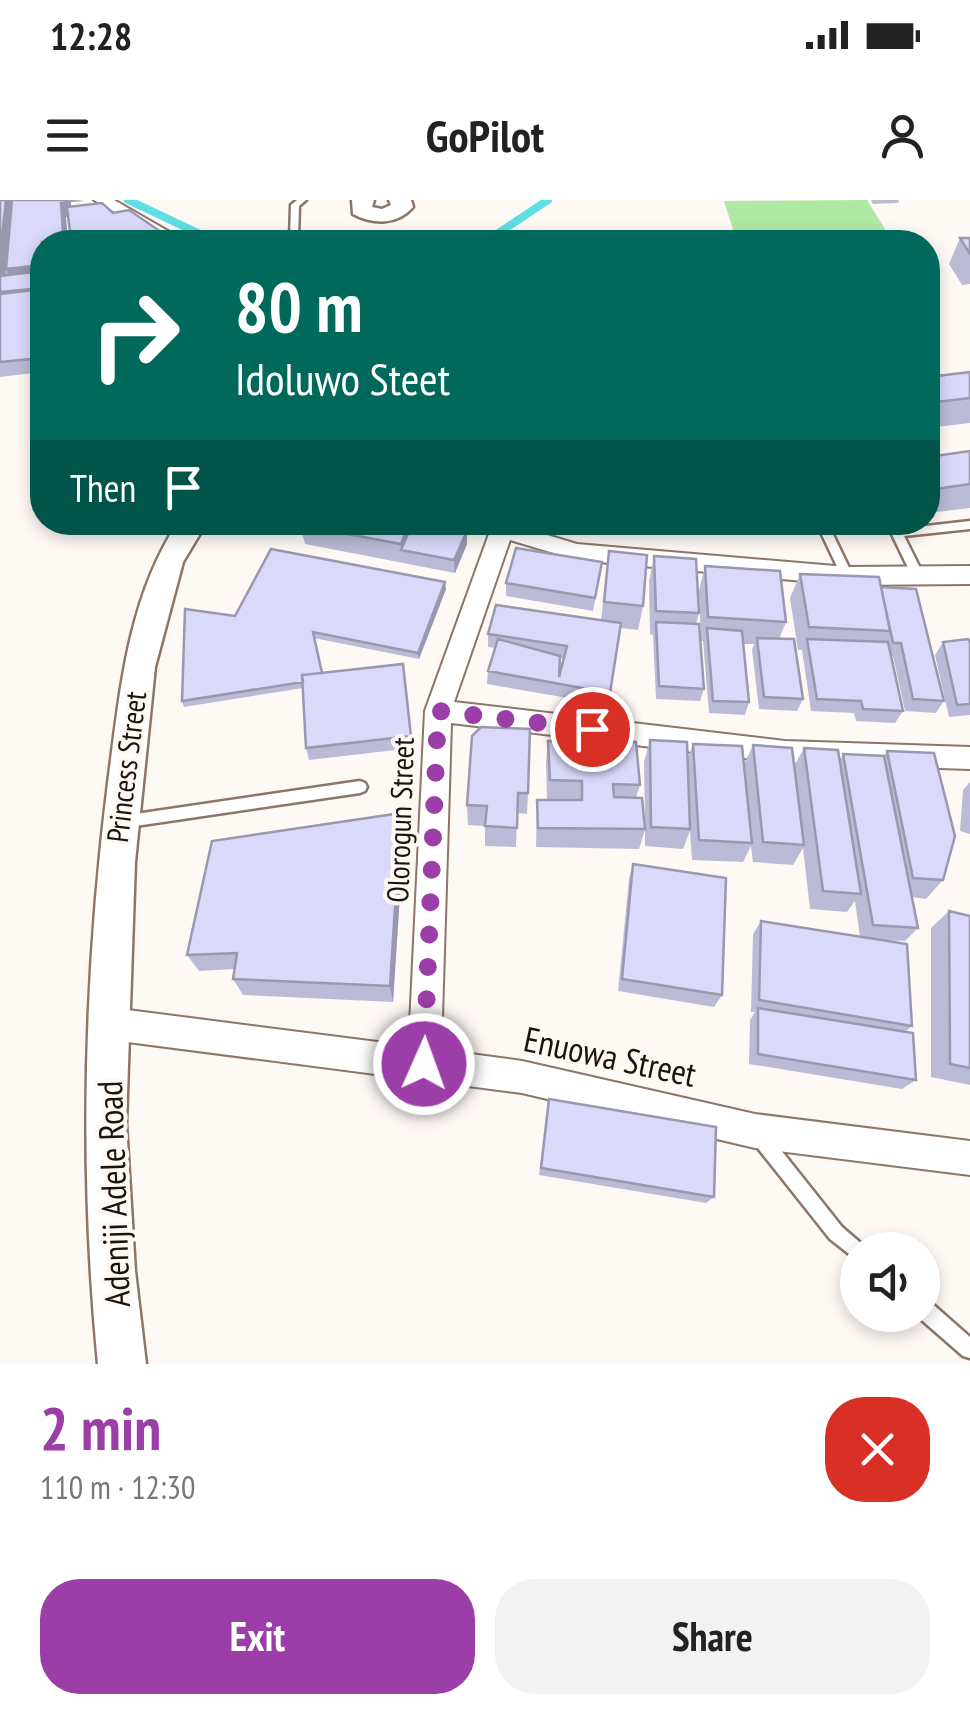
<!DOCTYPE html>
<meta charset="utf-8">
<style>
body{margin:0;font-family:"PT Sans Narrow",sans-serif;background:#f2f2f2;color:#222;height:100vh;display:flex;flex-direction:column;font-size:38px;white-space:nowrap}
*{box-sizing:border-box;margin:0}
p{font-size:32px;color:#767676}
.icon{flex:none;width:55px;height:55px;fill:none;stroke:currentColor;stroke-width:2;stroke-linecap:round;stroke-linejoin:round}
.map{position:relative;height:1164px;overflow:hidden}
.panel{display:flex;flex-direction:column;background:#fff;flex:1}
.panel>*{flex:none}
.guide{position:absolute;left:30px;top:30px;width:910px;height:305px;border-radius:40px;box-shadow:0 5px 15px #0003;background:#00695c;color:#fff;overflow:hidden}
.controls{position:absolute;left:840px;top:1032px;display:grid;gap:20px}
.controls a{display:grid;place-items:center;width:100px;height:100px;border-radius:50%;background:#fff;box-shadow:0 5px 15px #0003;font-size:50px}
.pin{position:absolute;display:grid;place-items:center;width:85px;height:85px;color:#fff;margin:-42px;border:5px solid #fff;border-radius:50%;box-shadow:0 2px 10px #0007}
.me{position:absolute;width:110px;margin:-55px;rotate:2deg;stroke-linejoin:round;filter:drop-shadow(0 0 8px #0008)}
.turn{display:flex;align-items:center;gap:35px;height:210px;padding:0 40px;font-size:45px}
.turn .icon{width:130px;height:130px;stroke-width:2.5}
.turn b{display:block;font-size:70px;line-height:85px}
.then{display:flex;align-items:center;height:95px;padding:0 40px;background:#0003;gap:20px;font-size:38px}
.round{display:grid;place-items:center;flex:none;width:105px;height:105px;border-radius:40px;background:#f2f2f2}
.overview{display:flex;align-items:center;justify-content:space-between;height:170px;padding:0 40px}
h1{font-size:60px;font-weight:800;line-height:75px;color:#9c3ea8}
.primary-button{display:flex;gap:20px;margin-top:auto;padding:20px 40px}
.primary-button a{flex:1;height:115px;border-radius:40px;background:#9c3ea8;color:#fff;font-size:40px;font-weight:800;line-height:115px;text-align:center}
.primary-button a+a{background:#f2f2f2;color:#222}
.status{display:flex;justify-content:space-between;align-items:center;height:70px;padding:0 50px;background:#fff;direction:ltr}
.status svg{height:28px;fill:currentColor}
header{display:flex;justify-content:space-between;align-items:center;height:130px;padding:0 40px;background:#fff;font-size:45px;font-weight:800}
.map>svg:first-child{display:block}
.green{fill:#afe8a2}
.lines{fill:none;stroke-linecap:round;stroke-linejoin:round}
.stream{stroke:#5fdee4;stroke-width:8}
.service-casing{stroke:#8d7667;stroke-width:5}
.minor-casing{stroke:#8d7667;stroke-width:4}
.tertiary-casing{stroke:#8d7667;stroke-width:5}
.service{fill:#fff;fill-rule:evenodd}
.minor{fill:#fff;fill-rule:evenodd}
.tertiary{fill:#fff;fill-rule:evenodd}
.wall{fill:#bbbbd7;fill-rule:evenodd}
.shaded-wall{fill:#9998af}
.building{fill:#dad9fa;stroke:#9998af;stroke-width:2.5}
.route{stroke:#9c3ea8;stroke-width:18;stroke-dasharray:0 32.4}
.labels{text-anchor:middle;stroke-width:8;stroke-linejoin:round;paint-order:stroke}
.street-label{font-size:30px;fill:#1c130d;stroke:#fff9f6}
.near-street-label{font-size:35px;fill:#1c130d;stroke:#fff9f6}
</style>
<div class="status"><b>12:28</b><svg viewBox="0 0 49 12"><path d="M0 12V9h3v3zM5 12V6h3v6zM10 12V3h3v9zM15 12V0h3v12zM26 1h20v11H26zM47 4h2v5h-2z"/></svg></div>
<header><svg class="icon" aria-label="menu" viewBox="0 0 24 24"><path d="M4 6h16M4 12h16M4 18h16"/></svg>GoPilot<svg class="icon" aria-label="person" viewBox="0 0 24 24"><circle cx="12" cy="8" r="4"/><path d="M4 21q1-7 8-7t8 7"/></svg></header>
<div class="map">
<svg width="970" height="1164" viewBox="0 0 970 1164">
<rect width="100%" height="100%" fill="#fff9f6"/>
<!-- green -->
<path class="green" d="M 867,0 L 893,42 L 737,42 L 724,1 Z"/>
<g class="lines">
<!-- stream -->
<path class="stream" d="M 128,0 L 217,42
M 485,42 L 548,0"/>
<!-- service casing -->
<g class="service-casing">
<path id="service" d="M 297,0 L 306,0 L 299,6 L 298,39 L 294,42 L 290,39 L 291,5 Z
M 970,321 L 970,329 L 904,336 L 924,376 L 918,380 L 912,376 L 886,322 L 897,322 L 900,329 Z
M 816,322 L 827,322 L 853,376 L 851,379 L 843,379 Z
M 360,581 L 365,583 L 367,587 L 365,591 L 360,593 L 122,628 L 117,626 L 115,622 L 117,618 L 122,616 Z
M 759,928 L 765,930 L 842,1027 L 864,1046 L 866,1050 L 858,1050 L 858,1061 L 830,1039 L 753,942 L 751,936 L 753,930 Z
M 922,1099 L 929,1101 L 970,1137 L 970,1158 L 963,1156 L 916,1115 L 922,1115 Z"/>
</g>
<!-- minor casing -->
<g class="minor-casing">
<path id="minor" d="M 94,0 L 114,0 L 187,42 L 166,42 Z
M 464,322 L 504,322 L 577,344 L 847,367 L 970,366 L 970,384 L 847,385 L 577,360 L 510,340 L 454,502 L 785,541 L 970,547 L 970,569 L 785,563 L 451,523 L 441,850 L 522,861 L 755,914 L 970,941 L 970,975 L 755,948 L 522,893 L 112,840 L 101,835 L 96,824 L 101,813 L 112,808 L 409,846 L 425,511 L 489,334 L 467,328 Z"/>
</g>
<!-- tertiary casing -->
<g class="tertiary-casing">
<path id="tertiary" d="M 352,0 L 374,0 L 372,7 L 382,9 L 391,5 L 389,0 L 411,0 L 413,7 C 397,25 374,25 353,14 Z
M 178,322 L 207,322 L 183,362 L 155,467 L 135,662 L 126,924 L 135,1071 L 146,1164 L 98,1164 C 79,970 84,776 108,583 C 120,493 127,400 178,322 Z"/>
</g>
<!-- service -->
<use href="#service" class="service"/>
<!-- minor -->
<use href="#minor" class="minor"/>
<!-- tertiary -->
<use href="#tertiary" class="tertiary"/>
</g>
<!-- wall -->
<path class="wall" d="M 0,0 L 84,0 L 71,2 L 71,7 L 102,3 L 113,13 L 129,10 L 167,36 L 170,42 L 42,42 L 42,172 L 0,177 ZM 66,17 L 68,17 L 70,32 L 67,33 Z
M 871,0 L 899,0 L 898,3 L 873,4 Z
M 960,38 L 970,38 L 970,84 L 962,85 L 949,64 Z
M 970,172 L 970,223 L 928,228 L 928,177 Z
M 970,251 L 970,308 L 928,313 L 928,257 Z
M 300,325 L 467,331 L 467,344 L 455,373 L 305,344 Z
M 609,351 L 643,406 L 638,430 L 621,428 L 608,505 L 487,484 L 488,471 L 495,448 L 488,447 L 488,434 L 601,420 ZM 560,458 L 564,459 L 559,477 Z
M 654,356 L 699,413 L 696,424 L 704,489 L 700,501 L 656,499 L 653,435 L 650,434 L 649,381 Z
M 705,366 L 786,422 L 779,439 L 803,499 L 797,511 L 759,509 L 752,450 L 754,444 L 743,444 L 749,502 L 745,515 L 709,513 L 703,441 L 701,441 L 699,391 Z
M 800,374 L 881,388 L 944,501 L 936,513 L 905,511 L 893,456 L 891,456 L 903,511 L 895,523 L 856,521 L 854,513 L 811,511 L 802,450 L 798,450 L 790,398 Z
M 600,375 L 593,411 L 506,396 L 506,383 Z
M 446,389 L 419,459 L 314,438 L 322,473 L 403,464 L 413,548 L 309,560 L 306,548 L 303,488 L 184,507 L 182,501 L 235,416 Z
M 943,442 L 970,442 L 970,515 L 949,517 L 935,455 Z
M 472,536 L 528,593 L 527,614 L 517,613 L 516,647 L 485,646 L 485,626 L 468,625 L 467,605 Z
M 650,540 L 688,558 L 693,544 L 744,565 L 753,545 L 794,566 L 804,548 L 840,560 L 843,554 L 884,556 L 887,551 L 943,680 L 926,699 L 912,697 L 918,728 L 905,741 L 880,740 L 912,826 L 905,832 L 916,880 L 902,889 L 749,864 L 750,820 L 755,812 L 751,812 L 753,734 L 761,721 L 860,737 L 855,701 L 847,712 L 810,709 L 803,648 L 793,665 L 753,662 L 751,646 L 743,662 L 692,660 L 690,631 L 683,649 L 645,646 L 645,630 L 639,649 L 536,647 L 537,600 L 547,600 L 546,563 L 548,541 L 640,585 L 636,598 L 645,625 L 644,562 Z
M 970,582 L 970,634 L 960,631 L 963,590 Z
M 404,633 L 393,802 L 243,795 L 233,779 L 234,769 L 199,771 L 187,755 Z
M 633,664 L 722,795 L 714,807 L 618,791 L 629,679 Z
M 949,711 L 970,716 L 970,885 L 931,877 L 931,728 Z
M 549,899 L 714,997 L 706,1003 L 539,975 Z"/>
<!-- shaded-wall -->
<path class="shaded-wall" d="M 0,0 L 13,0 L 12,11 L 8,1 L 12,11 L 42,65 L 42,80 L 12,83 L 6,69 L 4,85 L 0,85 Z
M 65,0 L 84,1 L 71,2 L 70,16 L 66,17 L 68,42 L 63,33 L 61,3 Z
M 410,322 L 420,322 L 401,350 L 401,344 Z
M 467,331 L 467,344 L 455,373 L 454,360 Z
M 445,382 L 446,389 L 419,459 L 418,453 Z
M 401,613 L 404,633 L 393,802 L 390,786 Z"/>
<!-- building -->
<path class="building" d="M 0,0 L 6,0 L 0,55 Z
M 12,0 L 65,0 L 65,3 L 61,3 L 63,33 L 70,32 L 67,7 L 102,3 L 113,13 L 129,10 L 167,36 L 170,42 L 42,42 L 42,65 L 6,69 Z
M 960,38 L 970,38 L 970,54 Z
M 42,71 L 42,88 L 0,92 L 0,76 Z
M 42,89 L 42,158 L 0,162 L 0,94 Z
M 970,172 L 970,198 L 928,203 L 928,177 Z
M 970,251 L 970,284 L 928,290 L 928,257 Z
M 302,322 L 410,322 L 401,344 L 300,325 Z
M 413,322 L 460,322 L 467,331 L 454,360 L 401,350 Z
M 516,348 L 602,362 L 595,398 L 506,383 Z
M 271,349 L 445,382 L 418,453 L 313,432 L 322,473 L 302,475 L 303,482 L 182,501 L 185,409 L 235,416 Z
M 609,351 L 647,355 L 643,406 L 604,402 Z
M 654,356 L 696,359 L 699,413 L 656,411 Z
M 705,366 L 780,371 L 786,422 L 708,417 Z
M 800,374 L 879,377 L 890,431 L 809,427 Z
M 881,387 L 916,389 L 944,501 L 913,499 L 901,443 L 893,443 Z
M 496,405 L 621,423 L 610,493 L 488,471 L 498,439 L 560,456 L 559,477 L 567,446 L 488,434 Z
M 656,422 L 699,424 L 704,489 L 659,486 Z
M 707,428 L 742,431 L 749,502 L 713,501 Z
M 757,438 L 794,439 L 803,499 L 764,497 Z
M 807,439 L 888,442 L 903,511 L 863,509 L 861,501 L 817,499 Z
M 968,439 L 970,442 L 970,504 L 957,505 L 943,442 Z
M 403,464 L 411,536 L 306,548 L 302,475 Z
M 481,527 L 530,529 L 528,593 L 518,593 L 517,628 L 485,626 L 487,606 L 467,605 L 472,536 Z
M 650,540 L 687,542 L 690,629 L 651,627 Z
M 548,541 L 636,542 L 640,585 L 613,584 L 614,597 L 642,598 L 645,629 L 538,628 L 537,600 L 582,600 L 582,581 L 550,580 Z
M 693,544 L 742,546 L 752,643 L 699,640 Z
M 753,545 L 792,548 L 804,645 L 763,642 Z
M 804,548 L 838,550 L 861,694 L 823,691 Z
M 887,551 L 934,553 L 955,636 L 943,680 L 913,678 Z
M 843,554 L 884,556 L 918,728 L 873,725 Z
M 401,613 L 390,786 L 233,779 L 237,753 L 187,755 L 212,641 Z
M 633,664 L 726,678 L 722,795 L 622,779 Z
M 949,711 L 970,716 L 970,868 L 950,864 Z
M 761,721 L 907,744 L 912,826 L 759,800 Z
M 758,808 L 913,833 L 916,880 L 758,854 Z
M 549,899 L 716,927 L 714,997 L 541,968 Z"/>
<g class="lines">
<!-- route -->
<path class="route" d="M 424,864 L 438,511 L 592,529"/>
</g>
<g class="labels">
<!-- street labels -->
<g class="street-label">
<text transform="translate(127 567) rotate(-83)" y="10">Princess Street</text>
<text transform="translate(401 620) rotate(-88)" y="10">Olorogun Street</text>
</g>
<!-- near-street labels -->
<g class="near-street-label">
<text transform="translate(610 857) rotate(12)" y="12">Enuowa Street</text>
<text transform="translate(114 994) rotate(-92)" y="12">Adeniji Adele Road</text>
</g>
</g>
</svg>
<div class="controls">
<a><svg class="icon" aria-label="sound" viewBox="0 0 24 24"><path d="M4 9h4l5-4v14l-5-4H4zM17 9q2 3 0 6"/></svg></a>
</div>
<div class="pin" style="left:592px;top:529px;background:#d93025"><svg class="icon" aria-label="arrive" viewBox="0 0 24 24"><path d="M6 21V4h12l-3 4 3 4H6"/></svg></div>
<svg class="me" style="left:424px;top:864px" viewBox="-20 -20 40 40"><circle r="17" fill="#9c3ea8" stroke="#fff" stroke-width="3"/><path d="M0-11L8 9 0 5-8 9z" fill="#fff"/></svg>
<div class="guide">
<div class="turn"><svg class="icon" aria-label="right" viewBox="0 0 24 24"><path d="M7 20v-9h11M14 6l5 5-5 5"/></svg><div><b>80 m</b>Idoluwo Steet</div></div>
<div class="then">Then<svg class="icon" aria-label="arrive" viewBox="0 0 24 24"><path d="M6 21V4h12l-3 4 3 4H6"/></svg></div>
</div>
</div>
<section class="panel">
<div class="overview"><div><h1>2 min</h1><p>110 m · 12:30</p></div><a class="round" style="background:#d93025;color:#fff"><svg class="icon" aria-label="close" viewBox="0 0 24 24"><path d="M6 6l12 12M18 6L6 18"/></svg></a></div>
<div class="primary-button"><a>Exit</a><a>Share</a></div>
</section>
